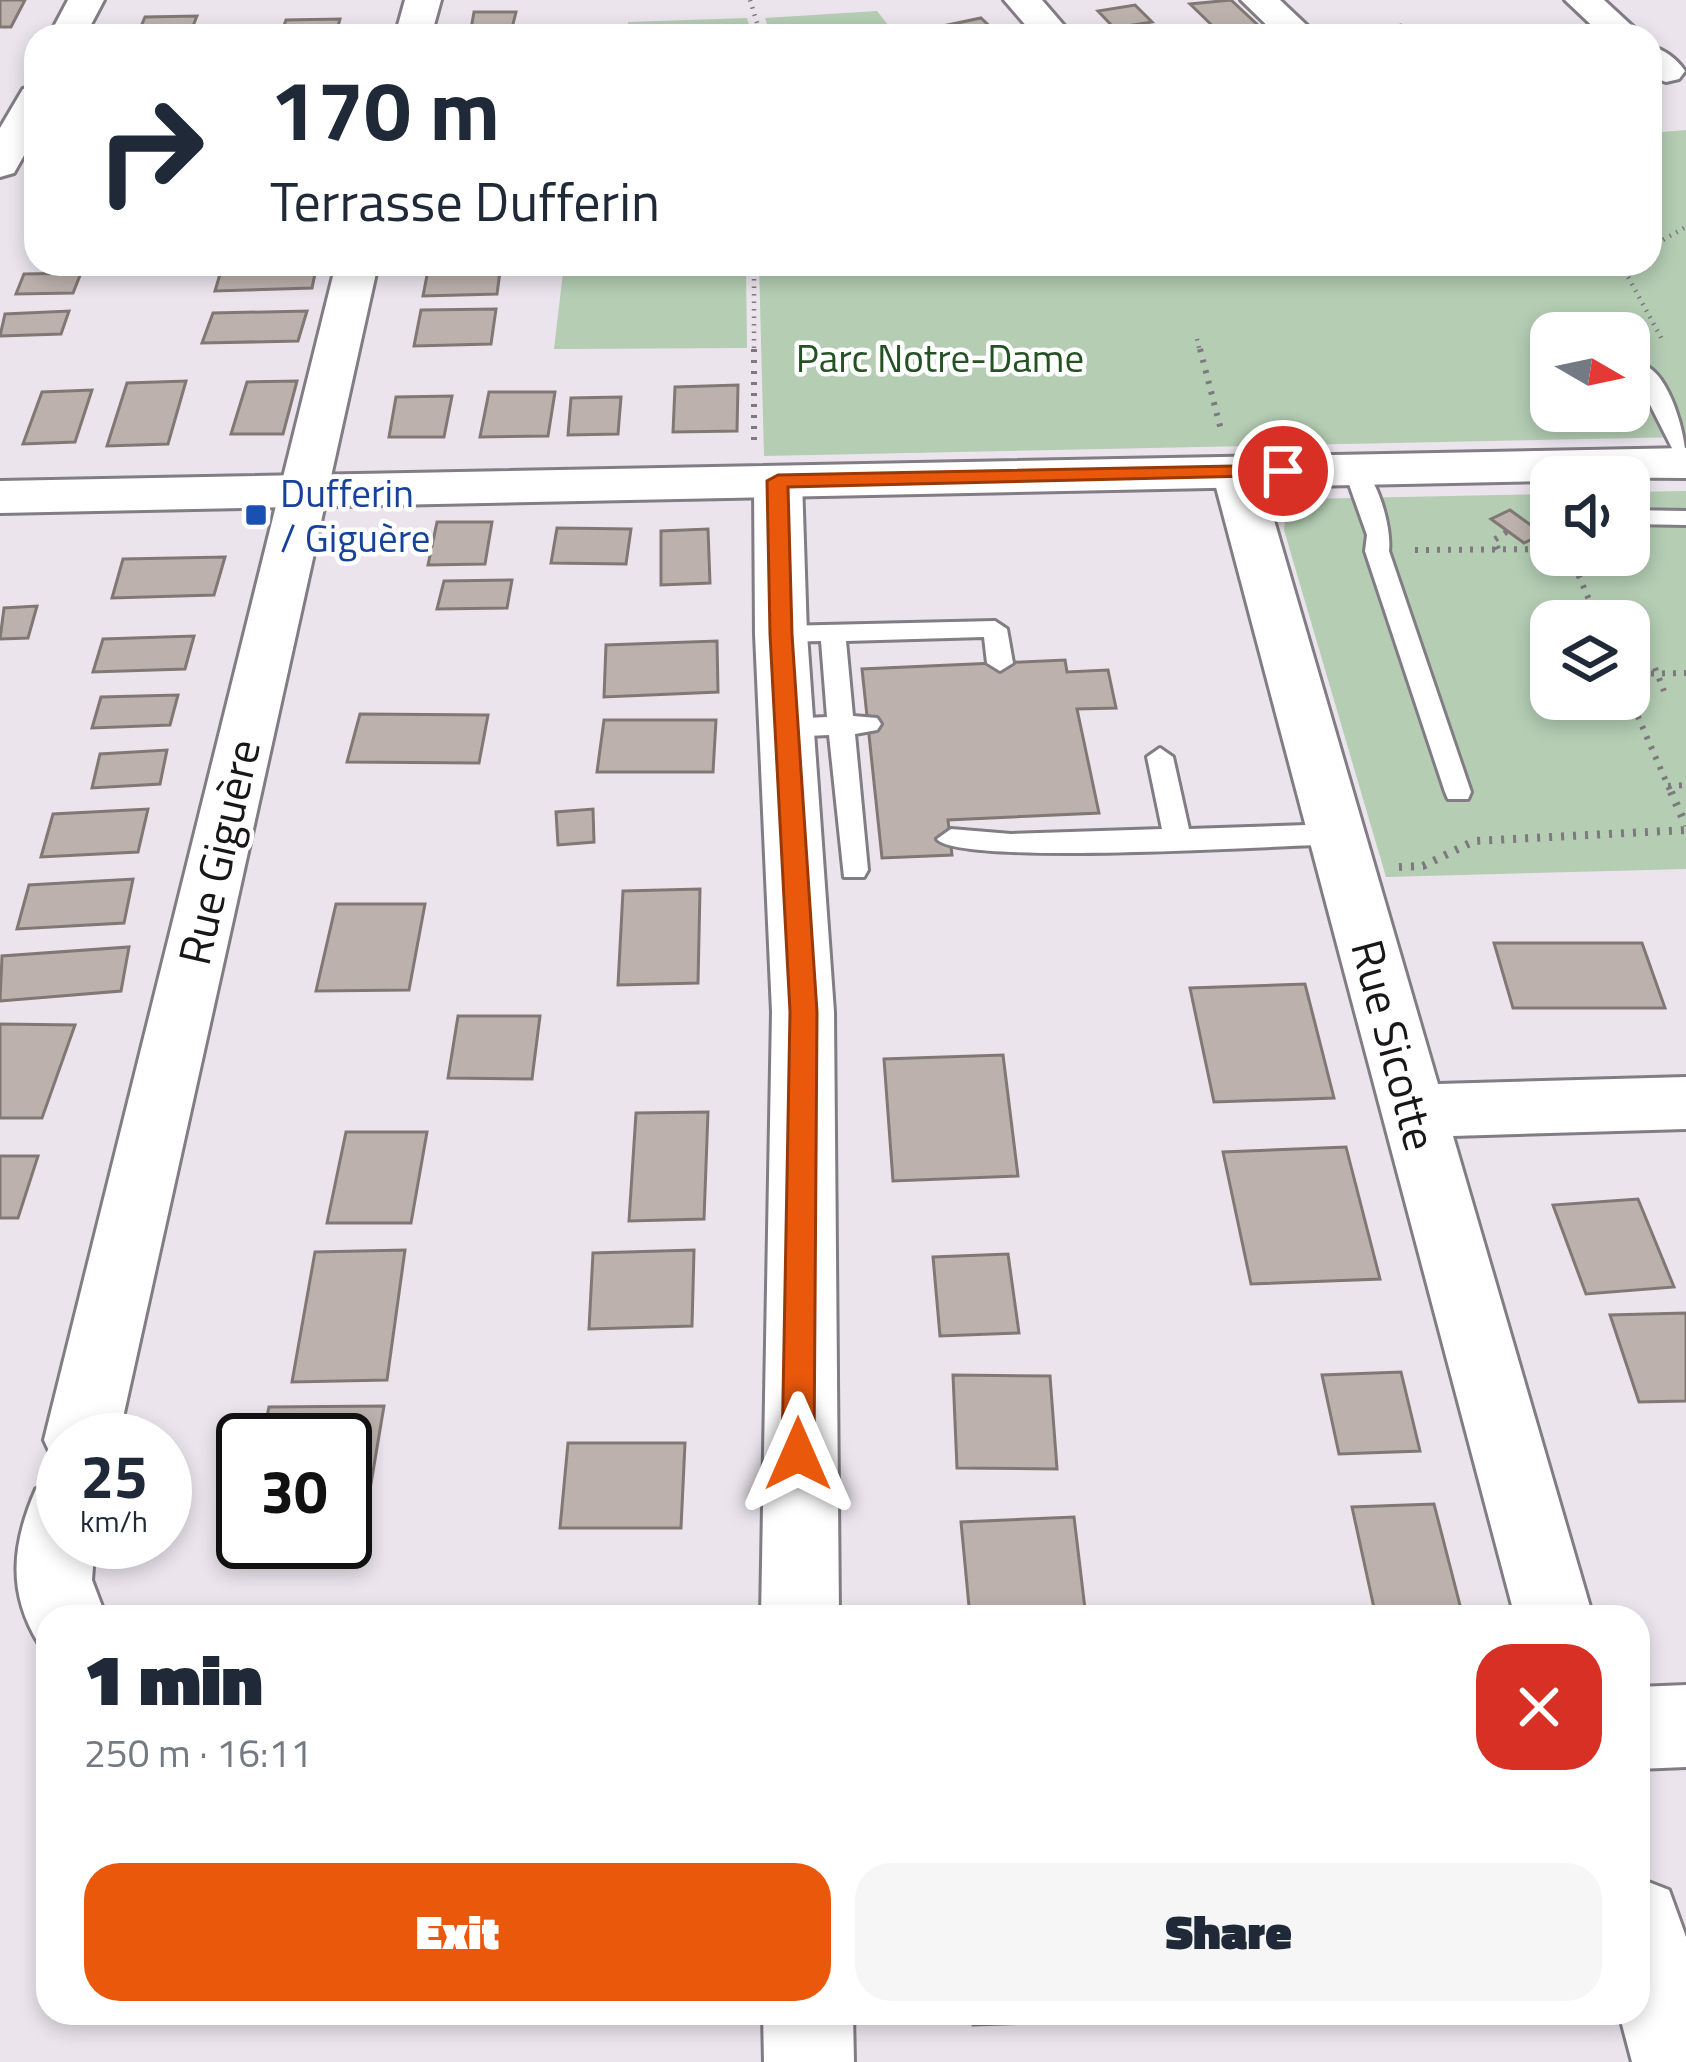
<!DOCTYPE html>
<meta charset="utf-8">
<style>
body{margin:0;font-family:"Titillium Web",sans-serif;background:#f6f6f7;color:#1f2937;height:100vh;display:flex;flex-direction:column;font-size:45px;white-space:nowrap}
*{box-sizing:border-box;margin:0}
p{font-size:39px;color:#747a83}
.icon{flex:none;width:66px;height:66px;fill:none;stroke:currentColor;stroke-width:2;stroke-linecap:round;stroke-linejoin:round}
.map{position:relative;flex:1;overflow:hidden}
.panel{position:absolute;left:36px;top:1605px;width:1614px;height:420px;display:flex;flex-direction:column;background:#fff;border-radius:36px;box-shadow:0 6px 18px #0003}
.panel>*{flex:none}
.top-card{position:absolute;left:24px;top:24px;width:1638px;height:252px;border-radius:36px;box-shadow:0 6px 18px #0003;background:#fff;color:#1f2937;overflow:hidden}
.needle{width:78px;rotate:99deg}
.fabs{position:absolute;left:1530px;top:312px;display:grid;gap:24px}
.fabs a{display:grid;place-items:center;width:120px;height:120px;border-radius:24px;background:#fff;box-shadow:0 6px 18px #0003;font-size:60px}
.speed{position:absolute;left:36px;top:1413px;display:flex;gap:24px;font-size:60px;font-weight:700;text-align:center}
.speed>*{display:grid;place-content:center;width:156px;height:156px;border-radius:50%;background:#fff;box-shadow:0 6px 18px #0003;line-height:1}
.speed small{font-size:30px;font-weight:400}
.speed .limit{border:6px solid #111;border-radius:18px;background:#fff;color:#111}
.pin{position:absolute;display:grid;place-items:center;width:102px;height:102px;color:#fff;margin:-51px;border:6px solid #fff;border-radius:50%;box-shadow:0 3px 12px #0007}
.me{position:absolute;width:132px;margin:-66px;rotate:0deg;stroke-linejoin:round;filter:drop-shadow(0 0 9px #0008)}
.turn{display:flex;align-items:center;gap:42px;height:252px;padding:0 48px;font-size:54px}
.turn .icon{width:156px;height:156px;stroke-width:2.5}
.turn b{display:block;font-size:84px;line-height:102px}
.round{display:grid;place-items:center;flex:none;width:126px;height:126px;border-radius:36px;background:#f6f6f7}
.summary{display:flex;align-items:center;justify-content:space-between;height:204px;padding:0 48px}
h1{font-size:72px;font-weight:800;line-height:90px}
.action{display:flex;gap:24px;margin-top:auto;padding:24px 48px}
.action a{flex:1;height:138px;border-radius:36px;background:#ea580c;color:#fff;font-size:48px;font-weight:800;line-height:138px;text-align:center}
.action a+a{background:#f6f6f7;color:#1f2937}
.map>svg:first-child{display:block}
.green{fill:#b4cdb3;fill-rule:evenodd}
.building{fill:#bcb1ad;stroke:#817874;stroke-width:3}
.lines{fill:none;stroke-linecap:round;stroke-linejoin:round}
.service-casing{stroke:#827c84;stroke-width:6}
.minor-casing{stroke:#827c84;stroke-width:6}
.tertiary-casing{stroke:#827c84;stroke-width:6}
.path-far2{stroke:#7e797f;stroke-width:4.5;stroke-dasharray:1.5 6;stroke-linecap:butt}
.path-far1{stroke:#7e797f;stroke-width:6;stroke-dasharray:3 8;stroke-linecap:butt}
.path{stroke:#7e797f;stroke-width:8;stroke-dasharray:3 9;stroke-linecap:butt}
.service{fill:#fff;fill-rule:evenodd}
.minor{fill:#fff;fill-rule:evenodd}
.tertiary{fill:#fff;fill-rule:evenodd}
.route{fill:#ea580c;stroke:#983908;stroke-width:3}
.transit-dot{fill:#1a4fb4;stroke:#fff;stroke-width:4.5}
.labels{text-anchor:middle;stroke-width:9;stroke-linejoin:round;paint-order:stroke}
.far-park-label{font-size:39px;fill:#245223;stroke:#fff}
.far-transit-label{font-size:39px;fill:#164399;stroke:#fff;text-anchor:start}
.street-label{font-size:45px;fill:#181618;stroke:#fff}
</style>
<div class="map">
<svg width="1686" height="2062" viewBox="0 0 1686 2062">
<rect width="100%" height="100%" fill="#ebe4ed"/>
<!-- green -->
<path class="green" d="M 877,11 L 897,36 L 771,36 L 765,18 Z
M 747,18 L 752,36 L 628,36 L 628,22 Z
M 1686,130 L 1686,437 L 764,456 L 759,264 L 1650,264 L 1650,133 ZM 1551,333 L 1629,333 L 1629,411 L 1551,411 Z
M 564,264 L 746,264 L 747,348 L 554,349 Z
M 1686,491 L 1686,869 L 1386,877 L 1284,530 L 1286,510 L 1302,499 L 1551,494 L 1551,555 L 1629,555 L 1629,492 ZM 1551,621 L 1629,621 L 1629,699 L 1551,699 Z"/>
<!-- building -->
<path class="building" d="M 0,0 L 25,0 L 11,27 L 0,27 Z
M 1231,0 L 1261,28 L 1221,34 L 1190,4 Z
M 1135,5 L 1152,22 L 1114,28 L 1098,11 Z
M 474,12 L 516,12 L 512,28 L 471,29 Z
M 197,16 L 189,36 L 137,36 L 145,17 Z
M 981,18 L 1000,36 L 953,36 L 943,26 Z
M 340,19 L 336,33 L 281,34 L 286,20 Z
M 1401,25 L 1414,36 L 1365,32 Z
M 223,264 L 317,264 L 312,288 L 215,291 Z
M 501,264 L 497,294 L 423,296 L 429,265 Z
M 81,273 L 73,293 L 16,294 L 24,274 Z
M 496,309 L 491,344 L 414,346 L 421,310 Z
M 69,311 L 61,334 L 0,336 L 5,314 Z
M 307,311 L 298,341 L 202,343 L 213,313 Z
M 186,381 L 168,444 L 107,446 L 127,383 Z
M 297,381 L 283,434 L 231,434 L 247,382 Z
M 738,385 L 737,431 L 673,432 L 675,387 Z
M 92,390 L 75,442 L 23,444 L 42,392 Z
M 489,392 L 555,392 L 548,436 L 480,437 Z
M 452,396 L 444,437 L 389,437 L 396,397 Z
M 621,397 L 618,434 L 568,435 L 571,398 Z
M 1510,510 L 1543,534 L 1524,543 L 1491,519 Z
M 437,522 L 492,522 L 485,564 L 428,565 Z
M 557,528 L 631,529 L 626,564 L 551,563 Z
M 708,529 L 710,583 L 661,585 L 661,531 Z
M 225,557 L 214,595 L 112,598 L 123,559 Z
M 512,580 L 507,608 L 437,609 L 444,581 Z
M 37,606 L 28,638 L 0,639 L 4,608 Z
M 194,636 L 185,669 L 93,672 L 103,639 Z
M 717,641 L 718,692 L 604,697 L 606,645 Z
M 1065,660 L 1067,672 L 1108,670 L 1116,708 L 1077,709 L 1099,813 L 948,820 L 952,855 L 882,858 L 862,669 Z
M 178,695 L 170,725 L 92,728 L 101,697 Z
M 360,714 L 488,715 L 479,763 L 347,762 Z
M 604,720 L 716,720 L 713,772 L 597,772 Z
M 167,750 L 160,784 L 92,788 L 100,754 Z
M 148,809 L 138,852 L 41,857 L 53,814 Z
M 593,809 L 594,842 L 558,845 L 556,812 Z
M 133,879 L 124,923 L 17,929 L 29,885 Z
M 700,889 L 698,983 L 618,985 L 623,891 Z
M 336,904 L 425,904 L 409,990 L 316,991 Z
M 1494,943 L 1642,943 L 1665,1008 L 1513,1008 Z
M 129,947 L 121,991 L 0,1001 L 2,956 Z
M 1305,984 L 1334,1098 L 1214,1102 L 1190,988 Z
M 458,1016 L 540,1016 L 532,1079 L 448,1078 Z
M 0,1024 L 75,1025 L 42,1118 L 0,1118 Z
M 1003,1055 L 1018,1176 L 893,1181 L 884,1059 Z
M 708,1112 L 704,1219 L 629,1221 L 636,1113 Z
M 346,1132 L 427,1132 L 411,1223 L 327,1223 Z
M 1346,1147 L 1380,1279 L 1251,1284 L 1223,1152 Z
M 0,1156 L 38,1156 L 18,1218 L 0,1218 Z
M 1638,1199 L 1674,1287 L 1586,1294 L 1553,1205 Z
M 405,1250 L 387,1380 L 292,1382 L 315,1252 Z
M 694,1250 L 692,1326 L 589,1329 L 593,1253 Z
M 1008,1254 L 1019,1333 L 940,1336 L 933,1257 Z
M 1686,1313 L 1686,1401 L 1639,1402 L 1610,1315 Z
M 1401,1372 L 1420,1451 L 1339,1454 L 1322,1375 Z
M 953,1375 L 1050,1376 L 1057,1469 L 957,1468 Z
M 384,1406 L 362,1537 L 345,1537 L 345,1440 L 262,1440 L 269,1407 Z
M 568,1443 L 685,1443 L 681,1528 L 560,1528 Z
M 1434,1504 L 1463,1617 L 1376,1617 L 1352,1507 Z
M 1074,1517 L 1086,1617 L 970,1617 L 961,1522 Z
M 972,2013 L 1085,2013 L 1086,2021 L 973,2025 Z"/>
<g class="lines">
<!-- service casing -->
<g class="service-casing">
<path id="service" d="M 1644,365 C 1670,375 1686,435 1686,461 L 1675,454 L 1633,371 Z
M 1355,463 C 1377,471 1392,529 1389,551 L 1471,792 L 1468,799 L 1448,799 L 1445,792 L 1365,551 L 1367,535 L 1344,470 Z
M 1629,510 L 1686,511 L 1686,525 L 1629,524 Z
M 995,621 L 1007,629 L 1013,663 L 1000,671 L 987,663 L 984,637 L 846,641 L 853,716 L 877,718 L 881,724 L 877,730 L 855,734 L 868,870 L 864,877 L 844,877 L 829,735 L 786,737 L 773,728 L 786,719 L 827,717 L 821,641 L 781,642 L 769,634 L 781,626 Z
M 1160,748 L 1173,757 L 1189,829 L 1336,824 L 1350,834 L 1336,844 C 1283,846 956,866 937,839 L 951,829 L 1011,834 L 1162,829 L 1147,757 Z"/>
</g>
<!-- minor casing -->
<g class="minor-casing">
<path id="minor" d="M 68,0 L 104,0 L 85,36 L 49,36 Z
M 405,0 L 441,0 L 431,36 L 395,36 Z
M 1004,0 L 1042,0 L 1073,36 L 1035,36 Z
M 1241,0 L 1280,0 L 1318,36 L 1278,36 Z
M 1565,0 L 1604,0 L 1643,36 L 1603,36 Z
M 1650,46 C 1665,50 1676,58 1685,71 L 1679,79 L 1666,82 L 1650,76 Z
M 36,86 L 36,134 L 14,173 L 0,177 L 0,128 L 23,89 Z
M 336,264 L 378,264 L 118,1440 L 63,1440 L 63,1467 L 55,1464 L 44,1440 Z
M 1236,458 L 1253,462 L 1260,472 L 1438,1084 L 1686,1077 L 1686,1129 L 1453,1136 L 1593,1617 L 1515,1617 L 1212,472 L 1219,462 Z
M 778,466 L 795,471 L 802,481 L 807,634 L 834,1012 L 839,1617 L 761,1617 L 772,1012 L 755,634 L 754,481 L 761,471 Z
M 63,1479 L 63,1542 L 95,1542 L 92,1580 L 106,1617 L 48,1617 L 48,1648 L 39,1644 C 7,1592 12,1544 36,1489 Z
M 1686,1685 L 1686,1767 L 1638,1769 L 1638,1687 Z
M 1638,1878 L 1669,1890 L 1686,1937 L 1686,2062 L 1632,2062 L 1619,2013 L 1638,2013 Z
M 763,2013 L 853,2013 L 854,2062 L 764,2062 Z"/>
</g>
<!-- tertiary casing -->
<g class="tertiary-casing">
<path id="tertiary" d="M 1686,448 L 1686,478 L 1551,477 L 1551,481 L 0,513 L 0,481 Z"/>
</g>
<!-- path-far2 -->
<path class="path-far2" d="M 750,0 L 761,36
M 1650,247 L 1686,227
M 754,264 L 754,352
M 1621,264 L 1664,343
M 1197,339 L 1200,352"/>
<!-- path-far1 -->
<path class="path-far1" d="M 754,349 L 754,442
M 1200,349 L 1221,430
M 1498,549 L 1494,540 L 1508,531
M 1415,550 L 1551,549
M 1570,555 L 1598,621
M 1655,668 L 1664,691
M 1629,674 L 1686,673
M 1629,696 L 1672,795
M 1668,786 L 1686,785"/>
<!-- path -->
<path class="path" d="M 1671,792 L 1686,826
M 1399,867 L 1423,866 L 1474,841 L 1686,830"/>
<!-- service -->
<use href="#service" class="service"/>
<!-- minor -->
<use href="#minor" class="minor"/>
<!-- tertiary -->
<use href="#tertiary" class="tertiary"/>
</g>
<!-- route -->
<path class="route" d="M 1283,465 L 1291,467 L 1291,475 L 788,487 L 792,634 L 817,1012 L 814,1454 L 809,1465 L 798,1469 L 787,1465 L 782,1454 L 790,1012 L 770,634 L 767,481 L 778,475 Z"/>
<!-- markers -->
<rect class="transit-dot" x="244" y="503" width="24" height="24" rx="6"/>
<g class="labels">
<!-- far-park labels -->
<g class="far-park-label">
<text x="940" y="372">Parc Notre-Dame</text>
</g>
<!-- far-transit labels -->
<g class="far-transit-label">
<text x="280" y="507">Dufferin<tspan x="280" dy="45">/ Giguère</tspan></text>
</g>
<!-- street labels -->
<g class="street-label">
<text transform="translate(219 852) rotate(-77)" y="16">Rue Giguère</text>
<text transform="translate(1394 1045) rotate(75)" y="16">Rue Sicotte</text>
</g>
</g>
</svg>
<div class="fabs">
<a><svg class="needle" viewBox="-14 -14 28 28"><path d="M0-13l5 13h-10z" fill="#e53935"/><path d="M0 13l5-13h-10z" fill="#747a83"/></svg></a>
<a><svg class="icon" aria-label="sound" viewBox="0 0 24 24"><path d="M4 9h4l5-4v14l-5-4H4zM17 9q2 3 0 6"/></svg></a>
<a><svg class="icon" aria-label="layers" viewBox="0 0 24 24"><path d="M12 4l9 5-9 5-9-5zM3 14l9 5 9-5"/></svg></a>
</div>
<div class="speed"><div>25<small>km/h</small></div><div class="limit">30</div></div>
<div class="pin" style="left:1283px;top:471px;background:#d93025"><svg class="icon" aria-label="arrive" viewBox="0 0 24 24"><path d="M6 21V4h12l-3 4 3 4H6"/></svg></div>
<svg class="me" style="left:798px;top:1454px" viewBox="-20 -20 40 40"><path d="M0-17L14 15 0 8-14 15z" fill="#ea580c" stroke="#fff" stroke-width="4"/></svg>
<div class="top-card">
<div class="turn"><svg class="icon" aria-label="right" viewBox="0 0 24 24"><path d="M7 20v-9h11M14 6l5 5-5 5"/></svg><div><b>170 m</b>Terrasse Dufferin</div></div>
</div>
<section class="panel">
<div class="summary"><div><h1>1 min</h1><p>250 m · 16:11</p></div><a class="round" style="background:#d93025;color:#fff"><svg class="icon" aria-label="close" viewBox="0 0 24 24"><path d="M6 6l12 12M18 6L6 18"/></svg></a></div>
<div class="action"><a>Exit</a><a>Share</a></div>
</section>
</div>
